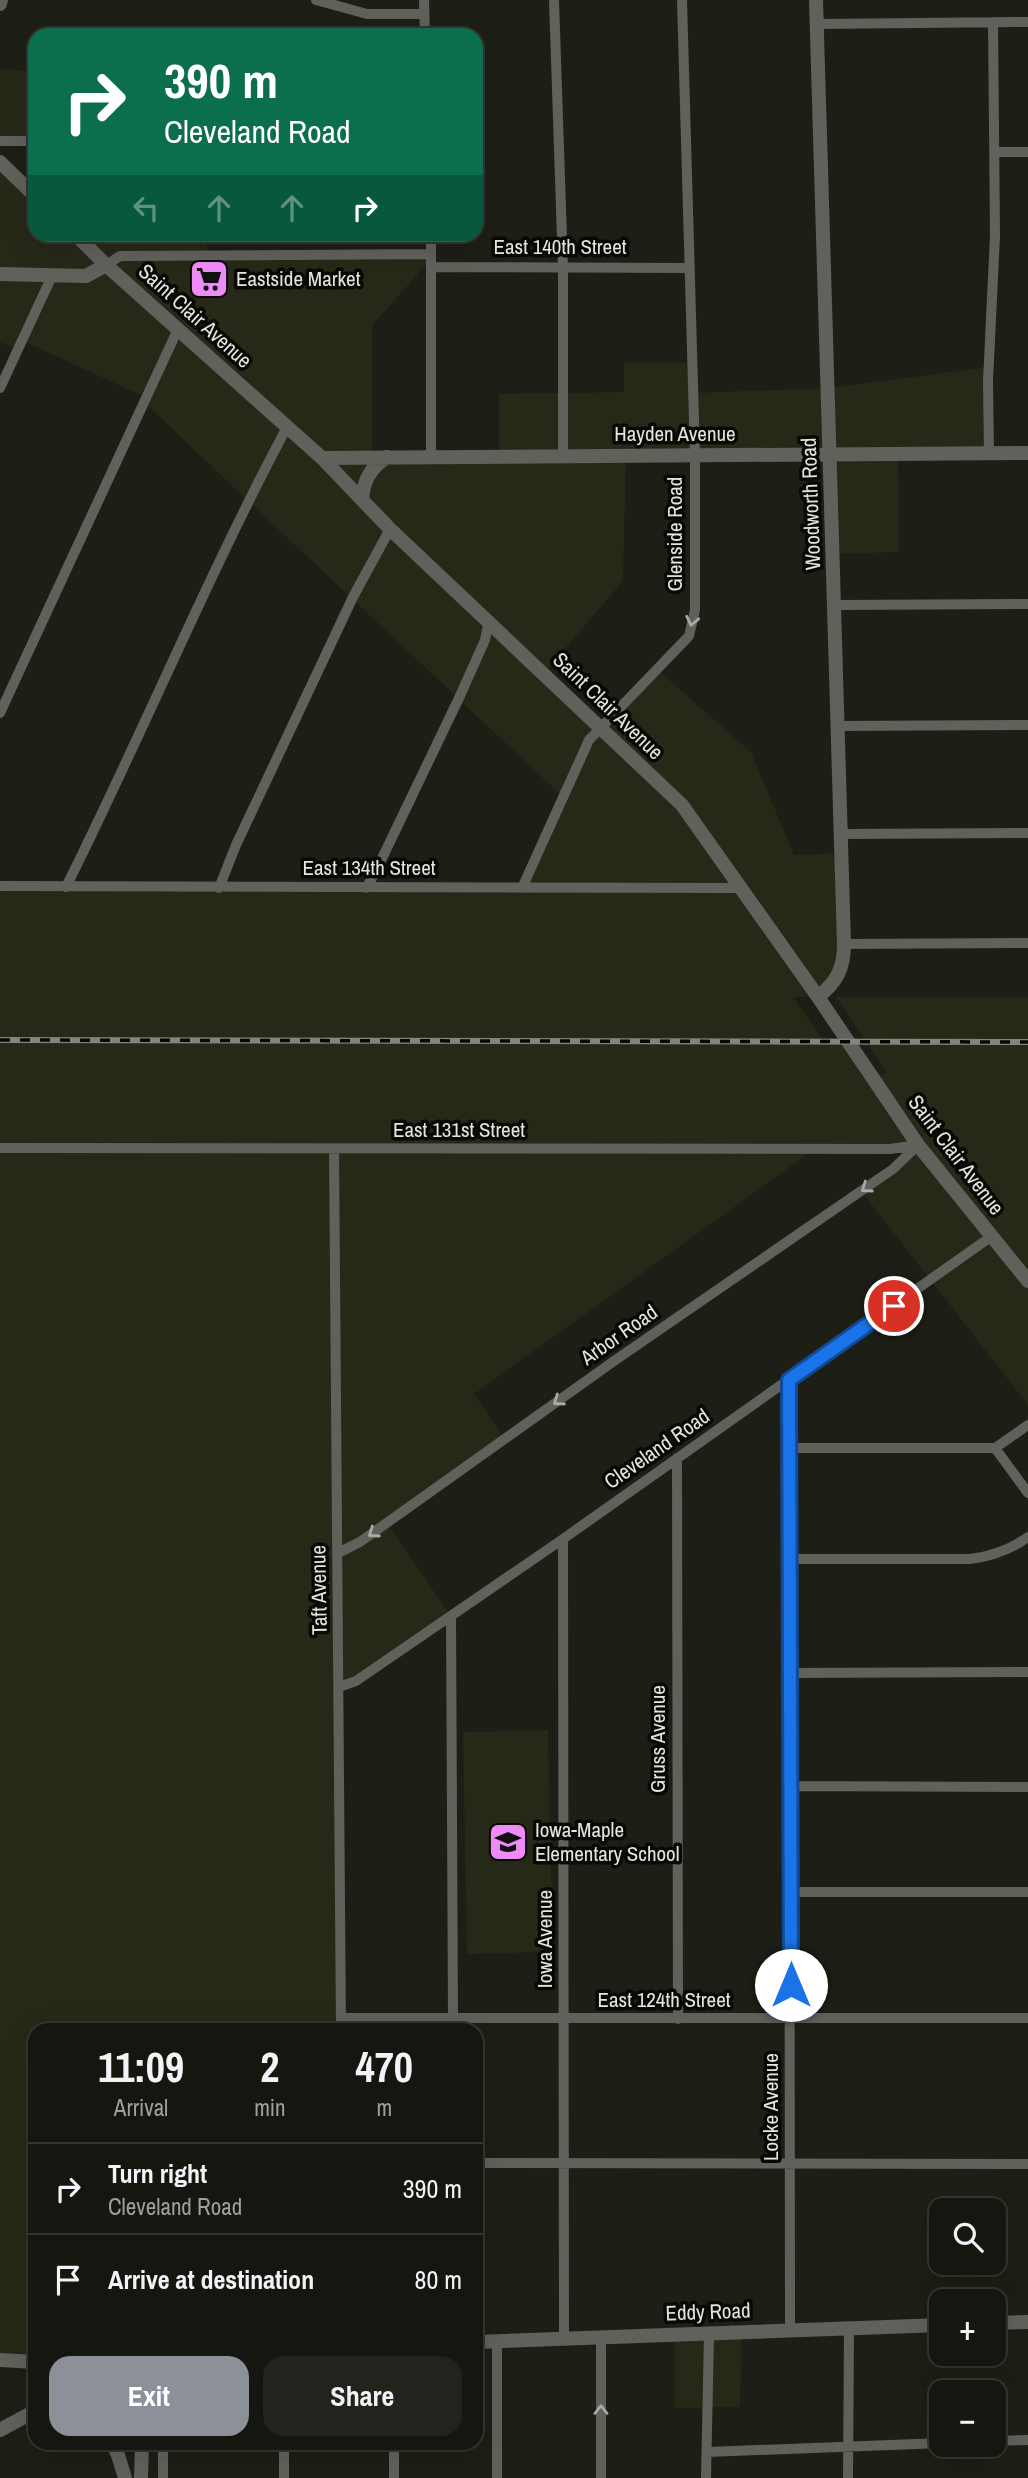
<!DOCTYPE html>
<meta charset="utf-8">
<style>
body{margin:0;font-family:"Archivo Narrow",sans-serif;background:#23231e;color:#f1f3f6;height:100vh;display:flex;flex-direction:column;font-size:26px;white-space:nowrap}
*{box-sizing:border-box;margin:0}
p{font-size:23px;color:#9e9f9f}
.icon{flex:none;width:38px;height:38px;fill:none;stroke:currentColor;stroke-width:2;stroke-linecap:round;stroke-linejoin:round}
.map{position:relative;flex:1;overflow:hidden}
.panel{position:absolute;left:28px;top:2023px;width:455px;height:427px;display:flex;flex-direction:column;background:#161610;border-radius:21px;box-shadow:0 7px 28px #0002,0 0 0 2px #353530}
.panel>*{flex:none}
.top-card{position:absolute;left:28px;top:28px;width:455px;height:214px;border-radius:21px;box-shadow:0 7px 28px #0002,0 0 0 2px #353530;background:#0b6e4f;color:#fff;overflow:hidden}
.fabs{position:absolute;left:929px;top:2198px;display:grid;gap:14px}
.fabs a{display:grid;place-items:center;width:77px;height:77px;border-radius:14px;background:#161610;box-shadow:0 7px 28px #0002,0 0 0 2px #353530;font-size:35px}
.pin{position:absolute;display:grid;place-items:center;width:60px;height:60px;color:#fff;margin:-30px;border:4px solid #fff;border-radius:50%;box-shadow:0 2px 7px #0007}
.me{position:absolute;width:77px;margin:-38px;rotate:0deg;stroke-linejoin:round;filter:drop-shadow(0 0 5px #0008)}
.turn{display:flex;align-items:center;gap:24px;height:147px;padding:0 21px;font-size:32px}
.turn .icon{width:91px;height:91px;stroke-width:2.5}
.turn b{display:block;font-size:49px;line-height:60px}
.lanes{display:flex;align-items:center;height:66px;padding:0 21px;background:#0003;justify-content:center;gap:35px;direction:ltr}
.lanes .off{opacity:.35}
.eta{display:flex;justify-content:space-evenly;align-items:center;height:119px;text-align:center}
.eta b{font-size:42px;font-weight:700;line-height:49px}
.primary-button{display:flex;gap:14px;margin-top:auto;padding:14px 21px}
.primary-button a{flex:1;height:80px;border-radius:21px;background:#8c9099;color:#fff;font-size:28px;font-weight:700;line-height:80px;text-align:center}
.primary-button a+a{background:#23231e;color:#f1f3f6}
ul{padding:0;list-style:none}
li{display:flex;align-items:center;gap:21px;height:91px;padding:0 21px;border-top:2px solid #353530}
li div{flex:1}
li b{display:block;font-size:26px}
li em{font-style:normal}
.map>svg:first-child{display:block}
.built{fill:#262818}
.lines{fill:none;stroke-linecap:round;stroke-linejoin:round}
.minor{stroke:#61615c;stroke-width:10}
.tertiary{stroke:#61615c;stroke-width:14}
.rail-casing{stroke:#83847c;stroke-width:6}
.rail{stroke:#080805;stroke-width:3.5;stroke-dasharray:10;stroke-linecap:butt}
.oneway{stroke:#a9aaa4}
.route-casing{stroke:#114b97;stroke-width:18}
.route{stroke:#1a73e8;stroke-width:12}
.labels{text-anchor:middle;stroke-width:7;stroke-linejoin:round;paint-order:stroke}
.street-label{font-size:21px;fill:#e4e5de;stroke:#080805}
.poi-label{font-size:21px;fill:#e4e5de;stroke:#080805;text-anchor:start}
</style>
<div class="map">
<svg width="1028" height="2478" viewBox="0 0 1028 2478">
<rect width="100%" height="100%" fill="#1d1e15"/>
<!-- built -->
<path class="built" d="M 0,69 L 33,71 L 35,141 L 0,141 Z
M 0,162 L 35,196 L 35,234 L 207,235 L 207,255 L 431,259 L 372,326 L 372,456 L 499,456 L 499,394 L 624,392 L 624,363 L 692,363 L 693,393 L 828,388 L 989,367 L 989,453 L 898,454 L 899,552 L 834,554 L 831,453 L 626,455 L 623,581 L 544,673 L 600,728 L 658,670 L 751,752 L 794,855 L 842,853 L 844,957 L 818,997 L 793,997 L 824,1041 L 849,1041 L 872,1077 L 887,1073 L 836,997 L 1028,997 L 1028,1405 L 861,1191 L 917,1146 L 815,1149 L 474,1394 L 505,1439 L 387,1523 L 451,1616 L 339,1687 L 341,2030 L 35,2030 L 35,2362 L 0,2360 L 0,886 L 522,888 L 563,797 L 248,501 L 144,402 L 145,397 L 23,341 L 18,350 L 0,342 Z
M 548,1730 L 553,1952 L 467,1954 L 463,1732 Z
M 742,2332 L 740,2407 L 674,2408 L 675,2334 Z"/>
<g class="lines">
<!-- minor -->
<path class="minor" d="M 316,0 L 367,14 L 424,14
M 424,0 L 425,35
M 554,0 L 563,268 L 563,455
M 817,24 L 1028,22
M 0,141 L 35,141
M 995,152 L 1028,152
M 431,234 L 431,456
M 106,265 L 120,256 L 431,254
M 431,267 L 689,268
M 0,388 L 52,276
M 989,453 L 988,381 L 995,236 L 993,22
M 835,605 L 1028,604
M 0,713 L 178,329
M 838,726 L 1028,725
M 841,834 L 1028,833
M 0,886 L 738,888
M 66,887 C 142,735 207,577 287,427
M 219,888 L 236,845 L 353,597 L 390,529
M 366,888 L 375,873 L 459,698 L 485,640 L 489,620
M 522,888 L 589,740 L 689,636 L 695,610 L 695,455 L 682,0
M 844,944 L 1028,943
M 0,1148 L 890,1149 L 918,1145
M 334,1149 L 341,2030
M 789,1380 L 790,2330
M 789,1448 L 995,1448 L 1028,1425
M 995,1448 L 1028,1493
M 677,1458 L 678,2019
M 563,1539 L 564,2339
M 338,1553 L 360,1542 L 614,1361 L 893,1169 L 918,1145
M 789,1559 L 970,1559 C 992,1556 1010,1550 1028,1537
M 451,1616 L 453,2018
M 790,1673 L 1028,1672
M 339,1687 L 356,1681 L 563,1539 L 992,1236
M 790,1786 L 1028,1787
M 790,1892 L 1028,1892
M 341,2018 L 1028,2018
M 476,2163 L 1028,2164
M 601,2338 L 601,2478
M 497,2341 L 497,2478
M 994,2441 L 1028,2440
M 163,2443 L 163,2478
M 284,2443 L 284,2478
M 707,2452 L 942,2443
M 394,2478 L 394,2443
M 706,2478 L 709,2333
M 848,2478 L 849,2329"/>
<!-- tertiary -->
<path class="tertiary" d="M 816,0 L 844,944 C 844,968 837,982 818,997
M 0,4 L 1,0
M 0,162 L 35,196
M 75,234 L 106,265 L 322,458 L 390,529 L 682,805 L 818,997 L 918,1145 L 1028,1281
M 0,274 L 86,276 L 106,265
M 322,458 L 1028,453
M 362,499 C 364,480 370,468 387,457
M 994,2323 L 1028,2322
M 476,2342 L 942,2325
M 0,2360 L 35,2362
M 0,2430 L 35,2411
M 112,2443 L 118,2455 L 125,2478
M 141,2478 L 142,2443"/>
<!-- rail casing -->
<g class="rail-casing">
<path id="rail" d="M 0,1040 L 1028,1042"/>
</g>
<!-- rail -->
<use href="#rail" class="rail"/>
</g>
<!-- one-way arrows -->
<defs><path id="oneway-chevron" d="M-2-3.5L2.5 0L-2 3.5" fill="none" stroke-width="1.6" stroke-linecap="round" stroke-linejoin="round" transform="scale(1.75)"/></defs>
<g class="oneway">
<use href="#oneway-chevron" transform="translate(692 621) rotate(102)"/>
<use href="#oneway-chevron" transform="translate(866 1188) rotate(145)"/>
<use href="#oneway-chevron" transform="translate(558 1401) rotate(145)"/>
<use href="#oneway-chevron" transform="translate(373 1533) rotate(145)"/>
<use href="#oneway-chevron" transform="translate(601 2410) rotate(-90)"/>
</g>
<g class="lines">
<!-- route casing -->
<g class="route-casing">
<path id="route" d="M 791,1985 L 789,1380 L 894,1306"/>
</g>
<!-- route -->
<use href="#route" class="route"/>
</g>
<!-- icons -->
<defs>
<g id="supermarket-square" transform="scale(2.0125)"><rect x="-9" y="-9" width="18" height="18" rx="4" fill="#ef8bf7" stroke="#080805"/><path d="M-6-5.5h2.5l.6 2H6L4.5 2H-2.5L-4.4-4H-6ZM-1.5 3.2a1.3 1.3 0 1 0 .1 0ZM3 3.2a1.3 1.3 0 1 0 .1 0Z" fill="#111"/></g>
<g id="school-square" transform="scale(2.0125)"><rect x="-9" y="-9" width="18" height="18" rx="4" fill="#ef8bf7" stroke="#080805"/><path d="M0-5L7-2L0 1L-7-2ZM-4 1L0 2.5L4 1V4Q0 6-4 4Z" fill="#111"/></g>
</defs>
<g fill-rule="evenodd">
<use href="#supermarket-square" x="209" y="279"/>
<use href="#school-square" x="508" y="1842"/>
</g>
<g class="labels">
<!-- street labels -->
<g class="street-label">
<text x="560" y="254">East 140th Street</text>
<text transform="translate(195 316) rotate(42)" y="7">Saint Clair Avenue</text>
<text x="675" y="441">Hayden Avenue</text>
<text transform="translate(811 504) rotate(-92)" y="7">Woodworth Road</text>
<text transform="translate(675 534) rotate(-90)" y="7">Glenside Road</text>
<text transform="translate(608 706) rotate(44)" y="7">Saint Clair Avenue</text>
<text x="369" y="875">East 134th Street</text>
<text x="459" y="1137">East 131st Street</text>
<text transform="translate(956 1155) rotate(53)" y="7">Saint Clair Avenue</text>
<text transform="translate(619 1335) rotate(-35)" y="7">Arbor Road</text>
<text transform="translate(657 1449) rotate(-35)" y="7">Cleveland Road</text>
<text transform="translate(319 1590) rotate(-91)" y="7">Taft Avenue</text>
<text transform="translate(658 1739) rotate(-90)" y="7">Gruss Avenue</text>
<text transform="translate(545 1939) rotate(-90)" y="7">Iowa Avenue</text>
<text x="664" y="2007">East 124th Street</text>
<text transform="translate(771 2107) rotate(-90)" y="7">Locke Avenue</text>
<text transform="translate(708 2312) rotate(-2)" y="7">Eddy Road</text>
</g>
<!-- poi labels -->
<g class="poi-label">
<text x="236" y="286">Eastside Market</text>
<text x="535" y="1837">Iowa-Maple<tspan x="535" dy="24">Elementary School</tspan></text>
</g>
</g>
</svg>
<div class="fabs">
<a><svg class="icon" aria-label="search" viewBox="0 0 24 24"><circle cx="10" cy="10" r="6"/><path d="M15 15l6 6"/></svg></a>
<a>+</a>
<a>−</a>
</div>
<div class="pin" style="left:894px;top:1306px;background:#d93025"><svg class="icon" aria-label="arrive" viewBox="0 0 24 24"><path d="M6 21V4h12l-3 4 3 4H6"/></svg></div>
<svg class="me" style="left:791px;top:1985px" viewBox="-20 -20 40 40"><circle r="19" fill="#fff"/><path d="M0-13L10 11 0 6-10 11z" fill="#1a73e8"/></svg>
<div class="top-card">
<div class="turn"><svg class="icon" aria-label="right" viewBox="0 0 24 24"><path d="M7 20v-9h11M14 6l5 5-5 5"/></svg><div><b>390 m</b>Cleveland Road</div></div>
<div class="lanes"><svg class="icon off" aria-label="left" viewBox="0 0 24 24"><path d="M17 20v-9H6M10 6l-5 5 5 5"/></svg><svg class="icon off" aria-label="ahead" viewBox="0 0 24 24"><path d="M12 20V5M6 11l6-6 6 6"/></svg><svg class="icon off" aria-label="ahead" viewBox="0 0 24 24"><path d="M12 20V5M6 11l6-6 6 6"/></svg><svg class="icon" aria-label="right" viewBox="0 0 24 24"><path d="M7 20v-9h11M14 6l5 5-5 5"/></svg></div>
</div>
<section class="panel">
<div class="eta">
<div><b>11:09</b><p>Arrival</p></div>
<div><b>2</b><p>min</p></div>
<div><b>470</b><p>m</p></div>
</div>
<ul>
<li><svg class="icon" aria-label="right" viewBox="0 0 24 24"><path d="M7 20v-9h11M14 6l5 5-5 5"/></svg><div><b>Turn right</b><p>Cleveland Road</p></div><em>390 m</em></li>
<li><svg class="icon" aria-label="arrive" viewBox="0 0 24 24"><path d="M6 21V4h12l-3 4 3 4H6"/></svg><div><b>Arrive at destination</b></div><em>80 m</em></li>
</ul>
<div class="primary-button"><a>Exit</a><a>Share</a></div>
</section>
</div>
